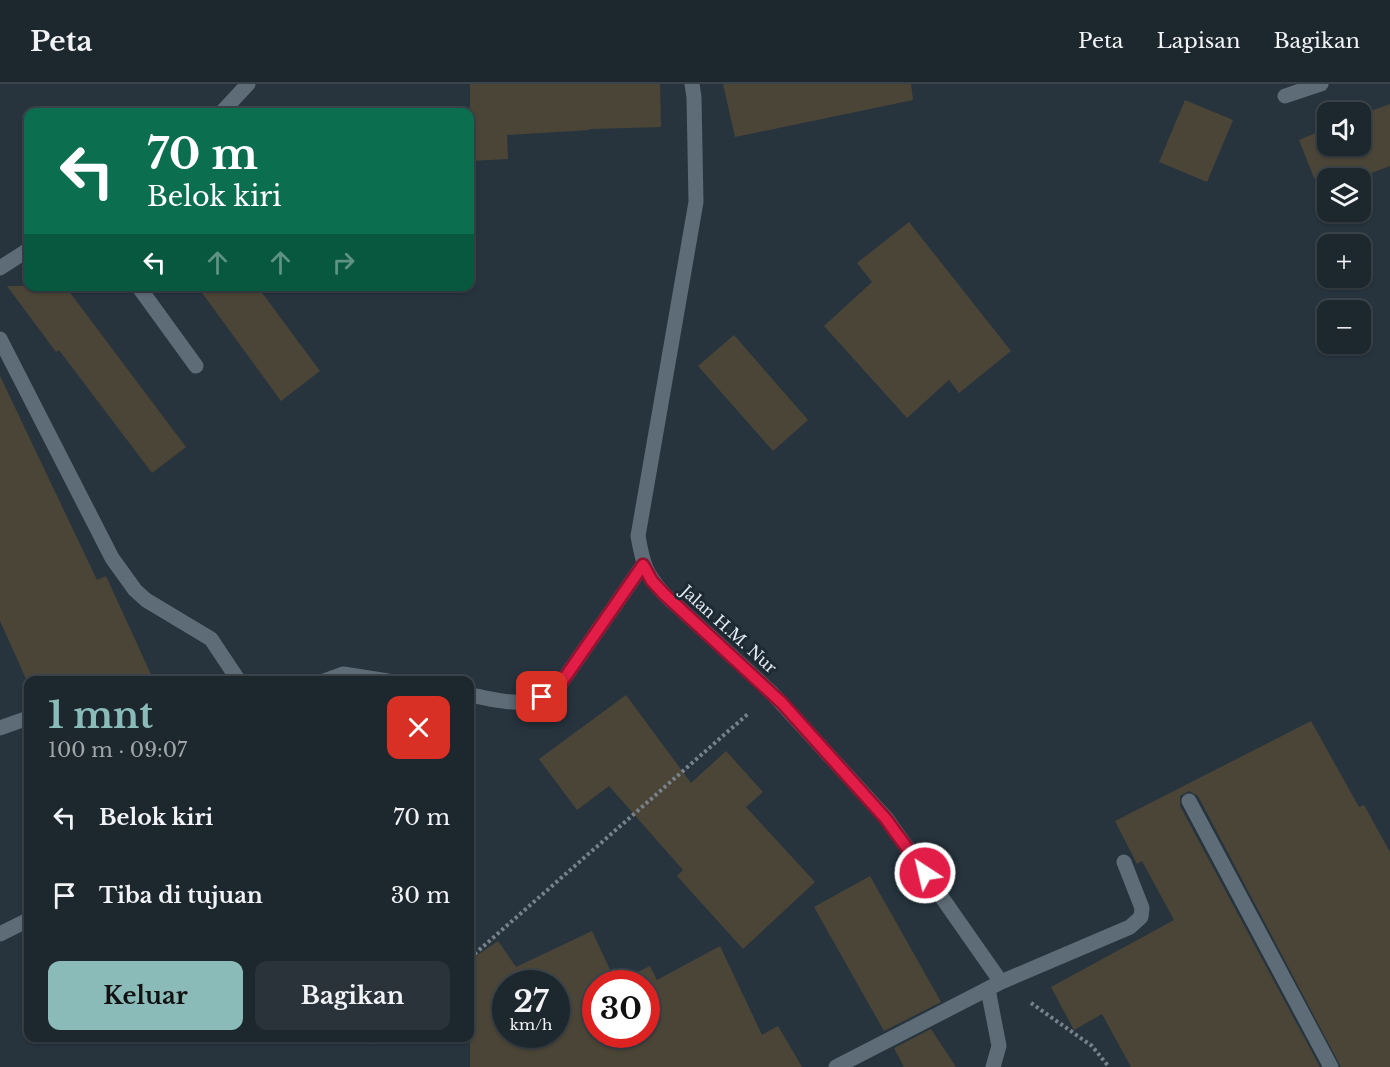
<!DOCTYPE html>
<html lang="id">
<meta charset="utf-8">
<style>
body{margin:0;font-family:"Libre Baskerville",serif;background:#2a333a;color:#f1f3f6;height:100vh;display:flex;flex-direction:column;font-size:22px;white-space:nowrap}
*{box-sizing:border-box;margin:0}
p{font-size:20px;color:#a0a5aa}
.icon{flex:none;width:33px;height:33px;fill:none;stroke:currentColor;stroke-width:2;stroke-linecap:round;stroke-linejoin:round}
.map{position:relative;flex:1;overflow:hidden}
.details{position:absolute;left:24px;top:592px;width:450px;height:366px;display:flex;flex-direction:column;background:#1d272e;border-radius:12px;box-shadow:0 2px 4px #0004,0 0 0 2px #3b444a}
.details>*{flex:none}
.top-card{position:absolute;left:24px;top:24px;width:450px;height:183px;border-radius:12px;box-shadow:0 2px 4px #0004,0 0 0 2px #3b444a;background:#0b6e4f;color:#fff;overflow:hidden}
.fabs{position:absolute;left:1317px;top:18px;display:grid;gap:12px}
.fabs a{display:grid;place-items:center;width:54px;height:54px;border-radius:12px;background:#1d272e;box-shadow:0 2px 4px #0004,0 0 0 2px #3b444a;font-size:30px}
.speed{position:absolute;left:492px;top:886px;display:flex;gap:12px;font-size:30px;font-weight:700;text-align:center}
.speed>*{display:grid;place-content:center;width:78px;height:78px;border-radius:50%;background:#1d272e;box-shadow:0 2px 4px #0004,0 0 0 2px #3b444a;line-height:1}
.speed small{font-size:15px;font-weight:400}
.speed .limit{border:9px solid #d22;background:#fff;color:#111}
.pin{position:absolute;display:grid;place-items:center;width:51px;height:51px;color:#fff;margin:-26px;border-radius:12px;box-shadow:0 3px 9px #0006}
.me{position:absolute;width:66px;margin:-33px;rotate:325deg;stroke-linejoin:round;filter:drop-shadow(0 0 4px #0008)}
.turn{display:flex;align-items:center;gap:21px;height:126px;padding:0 24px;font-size:27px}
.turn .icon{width:78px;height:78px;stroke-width:2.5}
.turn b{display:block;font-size:42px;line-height:51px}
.lanes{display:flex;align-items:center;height:57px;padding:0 24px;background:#0003;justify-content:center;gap:30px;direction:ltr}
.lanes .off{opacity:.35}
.round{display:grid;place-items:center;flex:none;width:63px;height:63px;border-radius:12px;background:#2a333a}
.head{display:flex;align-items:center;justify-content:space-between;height:102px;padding:0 24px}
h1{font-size:36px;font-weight:700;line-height:45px;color:#8bbbb9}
.action{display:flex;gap:12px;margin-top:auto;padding:12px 24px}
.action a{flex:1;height:69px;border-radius:12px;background:#8bbbb9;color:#111;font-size:24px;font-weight:700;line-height:69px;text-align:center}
.action a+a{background:#2a333a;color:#f1f3f6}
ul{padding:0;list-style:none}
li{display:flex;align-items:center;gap:18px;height:78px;padding:0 24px}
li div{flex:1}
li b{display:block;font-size:22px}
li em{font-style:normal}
header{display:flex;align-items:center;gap:36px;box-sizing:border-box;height:84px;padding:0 30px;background:#1d272e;border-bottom:2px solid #3b444a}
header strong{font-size:28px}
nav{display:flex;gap:33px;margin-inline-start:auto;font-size:21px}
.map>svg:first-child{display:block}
.building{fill:#4b4537;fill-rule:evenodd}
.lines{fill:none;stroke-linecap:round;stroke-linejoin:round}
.path{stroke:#77828a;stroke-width:4;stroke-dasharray:3 3;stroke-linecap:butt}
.street{stroke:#5e6c77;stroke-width:15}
.route-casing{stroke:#92132f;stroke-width:15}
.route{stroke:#e11d48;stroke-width:10}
.labels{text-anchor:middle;stroke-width:6;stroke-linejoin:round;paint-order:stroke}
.street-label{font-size:16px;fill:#e3ebf1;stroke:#1d2a33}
</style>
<header>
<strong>Peta</strong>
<nav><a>Peta</a><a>Lapisan</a><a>Bagikan</a></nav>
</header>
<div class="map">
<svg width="1390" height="983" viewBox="0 0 1390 983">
<rect width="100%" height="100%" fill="#27343e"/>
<!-- building -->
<path class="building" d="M 470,0 L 660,0 L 661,43 L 590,45 L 590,46 L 507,51 L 508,75 L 470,77 Z
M 723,0 L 911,0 L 913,16 L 735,53 Z
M 1185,16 L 1233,36 L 1207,98 L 1159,78 Z
M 1390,20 L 1390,82 L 1358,94 L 1314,94 L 1299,56 L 1328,44 L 1328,62 L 1360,62 L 1360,31 Z
M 909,138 L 1011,267 L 959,309 L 949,296 L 907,334 L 824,242 L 872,198 L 857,179 Z
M 7,202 L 65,202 L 186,363 L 152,389 L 59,266 L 56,268 Z
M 197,202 L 257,202 L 320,287 L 281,317 Z
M 734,251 L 808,336 L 773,367 L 698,282 Z
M 0,292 L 97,496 L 106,492 L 154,597 L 27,597 L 0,537 Z
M 626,611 L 691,699 L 726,667 L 763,708 L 746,723 L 815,798 L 743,865 L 677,792 L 683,786 L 609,702 L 577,726 L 539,675 Z
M 1311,637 L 1359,723 L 1364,721 L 1390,768 L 1390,983 L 1341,983 L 1198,712 L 1189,707 L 1180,712 L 1180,722 L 1320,983 L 1131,983 L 1102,930 L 1074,946 L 1051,903 L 1174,836 L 1142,777 L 1137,780 L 1115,737 Z
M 870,792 L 941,918 L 884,947 L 814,823 Z
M 592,847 L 616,899 L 650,882 L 657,896 L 720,862 L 762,951 L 778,942 L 802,983 L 470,983 L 470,876 L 498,857 L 516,883 ZM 506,900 L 556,900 L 556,951 L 506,951 ZM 596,900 L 646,900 L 646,951 L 596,951 Z
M 931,945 L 956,983 L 904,983 L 894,964 Z"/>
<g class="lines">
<!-- path -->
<path class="path" d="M 470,874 L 749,629
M 1031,919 L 1092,962 L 1109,983
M 372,959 L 378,954"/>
<!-- street -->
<path class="street" d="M 692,0 L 694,13 L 696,118 L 638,452 C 643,480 645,489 664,510 L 772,609 L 887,735 L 1001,898 L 836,983
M 1285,12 L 1321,0
M 222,28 L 248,0
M 0,184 L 28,166
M 138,202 L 196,282
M 0,255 L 112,474 L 135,506 L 146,516 L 211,555 L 239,597
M 324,597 L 343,590 L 388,597
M 470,611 C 488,614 514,622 533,616 C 542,614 550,608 559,602 L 643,481
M 0,644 L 28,634
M 1189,717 L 1331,983
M 0,850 L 28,836
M 1001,898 L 1130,843 L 1141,833 L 1142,824 L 1124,778
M 988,905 L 999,962 L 993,983"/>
</g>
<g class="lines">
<!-- route casing -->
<g class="route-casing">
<path id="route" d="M 542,613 L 559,602 L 643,481 L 652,497 L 664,510 L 782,619 L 886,735 L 925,789"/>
</g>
<!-- route -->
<use href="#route" class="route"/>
</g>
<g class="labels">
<!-- street labels -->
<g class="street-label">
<text transform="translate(729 545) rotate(42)" y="6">Jalan H.M. Nur</text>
</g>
</g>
</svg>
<div class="fabs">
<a><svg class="icon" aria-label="sound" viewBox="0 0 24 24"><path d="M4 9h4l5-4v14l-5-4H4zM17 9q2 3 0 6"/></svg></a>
<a><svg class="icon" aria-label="layers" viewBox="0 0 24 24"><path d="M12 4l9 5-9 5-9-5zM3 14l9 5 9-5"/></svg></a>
<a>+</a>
<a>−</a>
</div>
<div class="speed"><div>27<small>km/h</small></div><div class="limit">30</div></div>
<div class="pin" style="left:542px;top:613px;background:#d93025"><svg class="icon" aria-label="arrive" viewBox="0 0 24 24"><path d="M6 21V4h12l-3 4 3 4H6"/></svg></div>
<svg class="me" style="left:925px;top:789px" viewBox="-20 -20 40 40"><circle r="17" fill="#e11d48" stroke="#fff" stroke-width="3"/><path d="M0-11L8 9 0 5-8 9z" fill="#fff"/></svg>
<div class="top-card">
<div class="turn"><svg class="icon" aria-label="left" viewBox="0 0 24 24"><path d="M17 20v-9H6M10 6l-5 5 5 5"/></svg><div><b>70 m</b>Belok kiri</div></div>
<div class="lanes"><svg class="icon" aria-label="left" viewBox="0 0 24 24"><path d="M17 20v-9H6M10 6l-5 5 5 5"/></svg><svg class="icon off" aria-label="ahead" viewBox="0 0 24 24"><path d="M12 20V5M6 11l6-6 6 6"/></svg><svg class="icon off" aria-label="ahead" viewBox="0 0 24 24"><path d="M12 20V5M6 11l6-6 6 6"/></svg><svg class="icon off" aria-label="right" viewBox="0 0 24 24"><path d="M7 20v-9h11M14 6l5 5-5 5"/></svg></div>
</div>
<section class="details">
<div class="head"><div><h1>1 mnt</h1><p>100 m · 09:07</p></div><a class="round" style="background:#d93025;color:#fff"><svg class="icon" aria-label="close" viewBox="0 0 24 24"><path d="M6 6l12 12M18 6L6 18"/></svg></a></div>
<ul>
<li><svg class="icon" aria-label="left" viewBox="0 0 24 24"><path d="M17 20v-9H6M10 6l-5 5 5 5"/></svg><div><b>Belok kiri</b></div><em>70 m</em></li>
<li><svg class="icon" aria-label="arrive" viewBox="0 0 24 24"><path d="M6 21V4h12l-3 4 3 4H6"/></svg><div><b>Tiba di tujuan</b></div><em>30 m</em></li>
</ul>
<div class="action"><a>Keluar</a><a>Bagikan</a></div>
</section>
</div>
